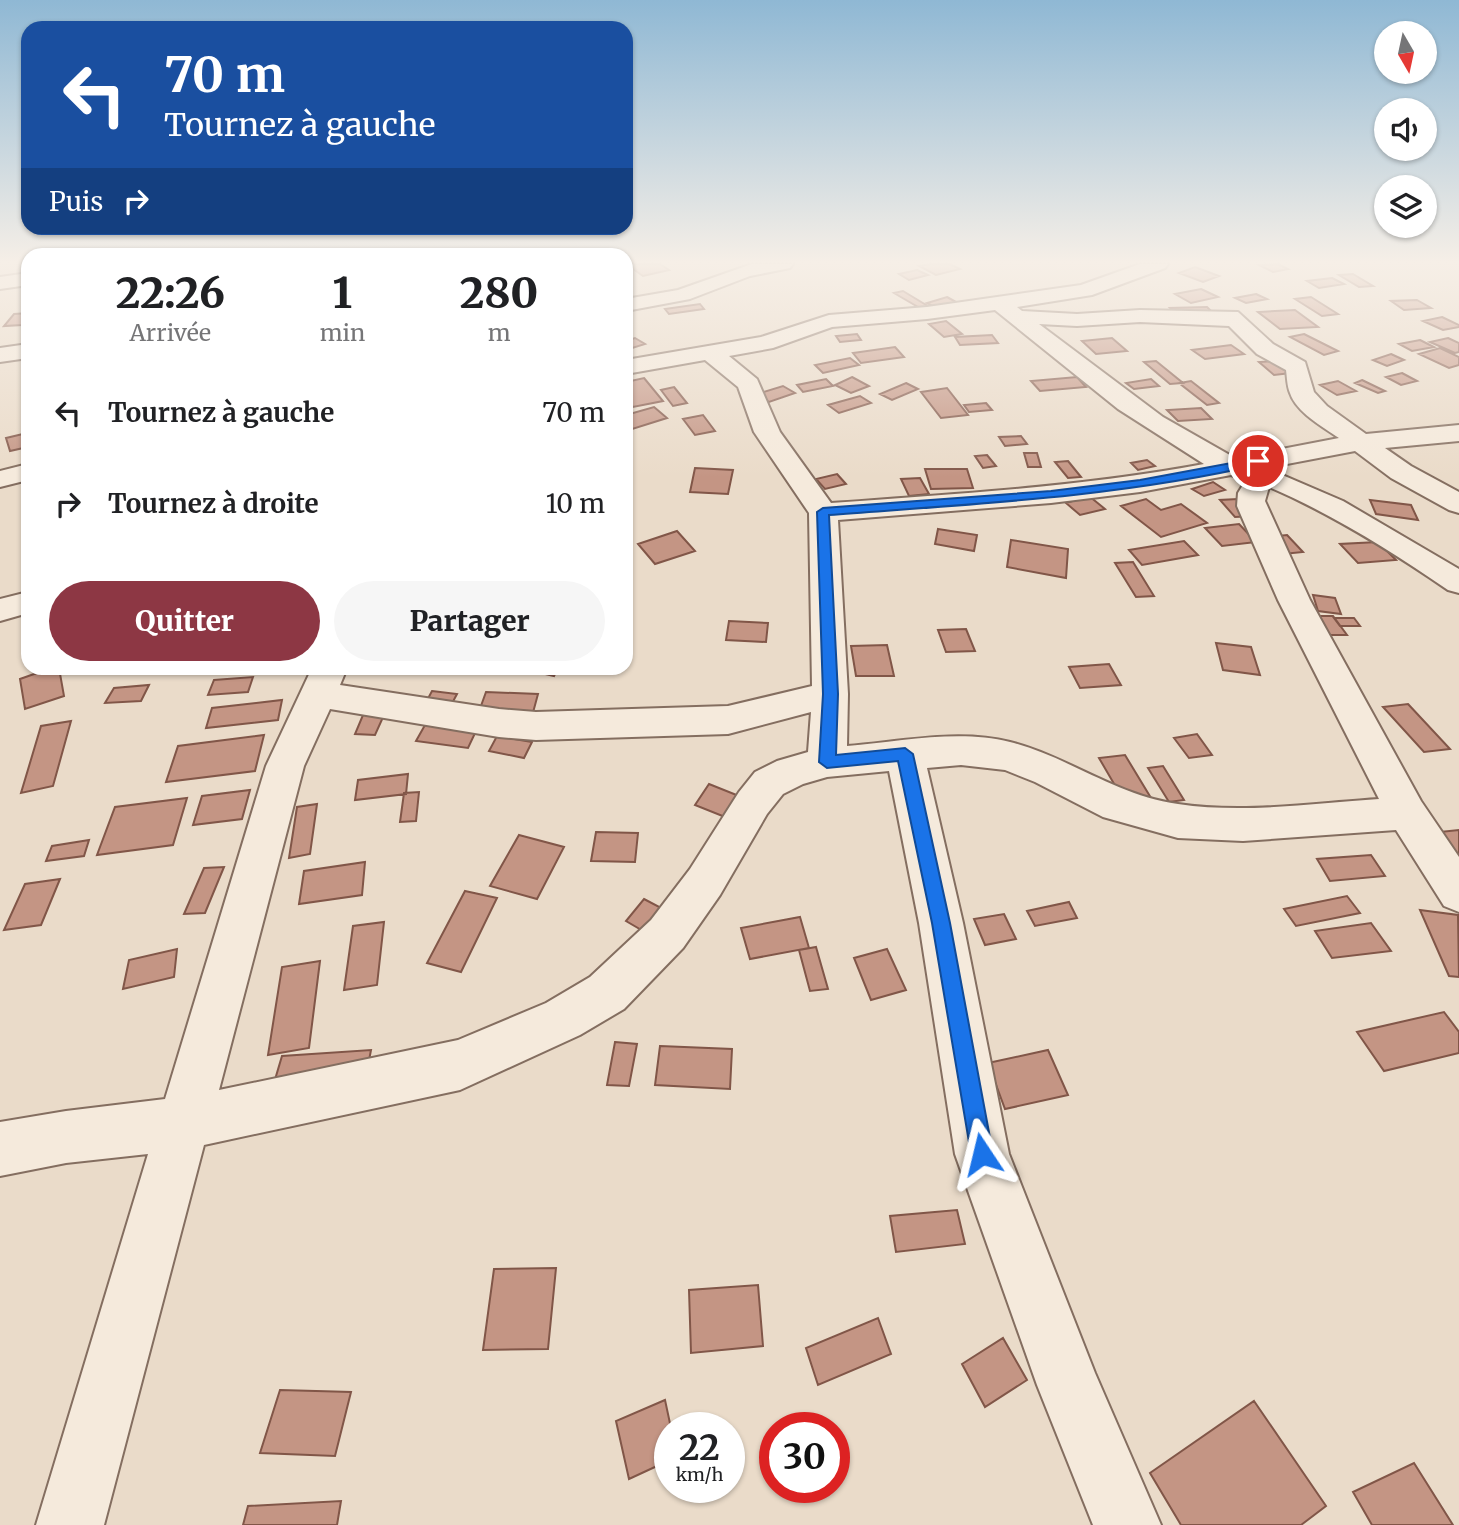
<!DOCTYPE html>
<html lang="fr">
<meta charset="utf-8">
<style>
body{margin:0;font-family:Merriweather,serif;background:#f6f6f6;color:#202124;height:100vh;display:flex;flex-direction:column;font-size:26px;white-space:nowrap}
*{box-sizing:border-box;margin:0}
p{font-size:23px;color:#757577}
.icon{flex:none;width:38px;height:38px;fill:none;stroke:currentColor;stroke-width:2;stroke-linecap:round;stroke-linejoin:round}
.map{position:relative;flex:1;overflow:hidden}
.side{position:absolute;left:21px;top:248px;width:612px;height:427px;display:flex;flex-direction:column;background:#fff;border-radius:21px;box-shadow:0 2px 5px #0004}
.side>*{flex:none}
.top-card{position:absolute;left:21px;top:21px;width:612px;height:214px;border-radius:21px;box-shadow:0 2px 5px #0004;background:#1a4fa0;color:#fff;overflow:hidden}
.needle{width:46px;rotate:171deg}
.fabs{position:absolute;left:1374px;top:21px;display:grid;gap:14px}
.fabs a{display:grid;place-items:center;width:63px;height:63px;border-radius:50%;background:#fff;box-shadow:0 2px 5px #0004;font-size:35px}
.speed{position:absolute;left:654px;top:1412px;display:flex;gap:14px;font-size:35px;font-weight:700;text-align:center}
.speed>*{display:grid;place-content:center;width:91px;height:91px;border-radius:50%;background:#fff;box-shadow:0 2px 5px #0004;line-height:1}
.speed small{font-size:18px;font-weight:400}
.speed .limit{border:10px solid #d22;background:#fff;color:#111}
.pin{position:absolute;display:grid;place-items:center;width:60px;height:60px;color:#fff;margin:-30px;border:4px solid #fff;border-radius:50%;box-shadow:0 2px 7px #0007}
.me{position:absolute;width:77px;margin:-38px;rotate:350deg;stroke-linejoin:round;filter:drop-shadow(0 0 5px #0008)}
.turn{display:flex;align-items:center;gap:24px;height:147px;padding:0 28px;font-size:32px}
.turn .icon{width:91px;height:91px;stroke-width:2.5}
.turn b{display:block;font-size:49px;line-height:60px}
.then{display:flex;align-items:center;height:66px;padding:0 28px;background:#0003;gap:14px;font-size:26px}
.eta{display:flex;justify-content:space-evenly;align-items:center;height:119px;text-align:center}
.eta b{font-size:42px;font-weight:800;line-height:49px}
.cta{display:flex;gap:14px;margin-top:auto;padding:14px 28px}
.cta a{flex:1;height:80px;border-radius:42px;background:#8d3744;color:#fff;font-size:28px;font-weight:800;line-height:80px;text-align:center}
.cta a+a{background:#f6f6f6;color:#202124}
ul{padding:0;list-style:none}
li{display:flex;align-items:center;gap:21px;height:91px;padding:0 28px}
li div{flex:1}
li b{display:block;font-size:26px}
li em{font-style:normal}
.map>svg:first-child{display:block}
.building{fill:#c49584;stroke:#815648;stroke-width:2}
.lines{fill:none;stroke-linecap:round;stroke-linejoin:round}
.minor-casing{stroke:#846e60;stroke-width:4}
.minor{fill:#f5eadc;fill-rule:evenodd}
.route{fill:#1a73e8;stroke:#114b97;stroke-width:2}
</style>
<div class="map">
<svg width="1459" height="1525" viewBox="0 0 1459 1525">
<rect width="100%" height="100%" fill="#eadbc9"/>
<!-- building -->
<path class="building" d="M 626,264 L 660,264 L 669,270 L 643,276 Z
M 930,264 L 950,264 L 960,269 L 936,275 L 919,266 Z
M 1278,264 L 1288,269 L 1273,272 L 1259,265 Z
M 1195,267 L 1219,276 L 1203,282 L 1179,273 Z
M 917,270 L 928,275 L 909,280 L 899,274 Z
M 1353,274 L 1373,286 L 1359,287 L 1339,275 Z
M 1332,278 L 1344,284 L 1319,288 L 1307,281 Z
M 1201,289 L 1218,297 L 1191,303 L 1175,294 Z
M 903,291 L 936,311 L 925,311 L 894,293 Z
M 1256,294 L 1267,299 L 1246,303 L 1235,298 Z
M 947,297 L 958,303 L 938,309 L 927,303 Z
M 1311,297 L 1338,314 L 1322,316 L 1295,299 Z
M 1417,300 L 1431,308 L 1404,310 L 1391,301 Z
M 700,304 L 704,309 L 669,314 L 665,309 Z
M 1207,307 L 1214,314 L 1177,315 L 1170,308 Z
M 1295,310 L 1318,327 L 1280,329 L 1258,312 Z
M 28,313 L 28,318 L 22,325 L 4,326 L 14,314 Z
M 1442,317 L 1459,325 L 1459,327 L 1443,330 L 1423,321 Z
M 946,321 L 962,334 L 944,337 L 929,324 Z
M 857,334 L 861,340 L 840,342 L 836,336 Z
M 1304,334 L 1338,351 L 1324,355 L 1290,337 Z
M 992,335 L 998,343 L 960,345 L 955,337 Z
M 635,338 L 645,344 L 626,350 L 626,341 Z
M 1112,338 L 1127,351 L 1096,354 L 1082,341 Z
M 1448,338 L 1459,343 L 1459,352 L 1455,353 L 1430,342 Z
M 1420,340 L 1434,347 L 1412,351 L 1399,344 Z
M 1231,345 L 1244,354 L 1205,359 L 1192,350 Z
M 895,347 L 904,357 L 861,363 L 853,353 Z
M 1440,348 L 1459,357 L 1459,365 L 1449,368 L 1419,354 Z
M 1391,354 L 1404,360 L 1387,366 L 1373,360 Z
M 850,358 L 859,365 L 823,373 L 815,365 Z
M 1156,361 L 1183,383 L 1170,384 L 1144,362 Z
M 1275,361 L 1291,373 L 1274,375 L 1259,362 Z
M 1402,373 L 1417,381 L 1401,385 L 1386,377 Z
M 852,377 L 869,386 L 851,393 L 835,385 Z
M 1077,377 L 1086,387 L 1040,391 L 1031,381 Z
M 644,378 L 663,401 L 633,407 L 626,399 L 626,382 Z
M 826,379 L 833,386 L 803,392 L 797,385 Z
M 1151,379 L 1159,386 L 1134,389 L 1126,383 Z
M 1362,380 L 1385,391 L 1378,393 L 1355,383 Z
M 1191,381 L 1219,403 L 1207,405 L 1179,383 Z
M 1338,381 L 1356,391 L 1337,395 L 1320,385 Z
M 906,383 L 918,389 L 892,400 L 880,394 Z
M 783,386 L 795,393 L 769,402 L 757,394 Z
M 674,387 L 687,403 L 673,406 L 661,390 Z
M 947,388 L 968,415 L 941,418 L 921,392 Z
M 860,396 L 871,403 L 839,413 L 828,405 Z
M 986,403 L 992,410 L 969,412 L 964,405 Z
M 654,407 L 667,418 L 626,431 L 626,415 Z
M 1201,408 L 1212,419 L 1178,421 L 1167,410 Z
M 703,415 L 715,431 L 695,435 L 683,419 Z
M 27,433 L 28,447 L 10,451 L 6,438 Z
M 1021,436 L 1027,444 L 1005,446 L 999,437 Z
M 1024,453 L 1037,453 L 1041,467 L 1028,467 Z
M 987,455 L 996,466 L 983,468 L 975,456 Z
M 1147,460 L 1155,466 L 1138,470 L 1131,463 Z
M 1068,461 L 1081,477 L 1068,478 L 1055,462 Z
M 695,468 L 733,470 L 728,494 L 690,492 Z
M 925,469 L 967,469 L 973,488 L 931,489 Z
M 837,474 L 846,484 L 825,489 L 816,479 Z
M 920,478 L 929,494 L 909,496 L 901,479 Z
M 1213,482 L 1225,490 L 1204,496 L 1192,489 Z
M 1089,496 L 1105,509 L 1080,515 L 1066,503 Z
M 1146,499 L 1161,510 L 1181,504 L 1207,523 L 1161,537 L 1121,506 Z
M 1238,499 L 1253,516 L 1235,517 L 1220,500 Z
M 1370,500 L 1411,505 L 1418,520 L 1376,514 Z
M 1239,524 L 1256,542 L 1222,546 L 1205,528 Z
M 938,529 L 977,535 L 974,551 L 935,544 Z
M 677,531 L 695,551 L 655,564 L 638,544 Z
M 1287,535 L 1303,552 L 1283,554 L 1267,537 Z
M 1011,540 L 1068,549 L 1066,578 L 1007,567 Z
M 1184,541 L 1198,555 L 1142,565 L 1129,550 Z
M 1378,542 L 1396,560 L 1358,563 L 1340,544 Z
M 1133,562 L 1154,596 L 1136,597 L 1115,563 Z
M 1313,595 L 1335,598 L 1341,614 L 1318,611 Z
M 1315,616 L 1333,616 L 1347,635 L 1329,635 Z
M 1334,618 L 1354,618 L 1360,626 L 1340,626 Z
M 729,621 L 768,623 L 766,642 L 726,640 Z
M 966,629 L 975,651 L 946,652 L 938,630 Z
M 1216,643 L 1251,647 L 1260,675 L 1223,670 Z
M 887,645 L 894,676 L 856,676 L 851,646 Z
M 1109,664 L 1121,685 L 1080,688 L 1069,667 Z
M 51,668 L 59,668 L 64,696 L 25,709 L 20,679 Z
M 520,668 L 558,668 L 554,676 Z
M 253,677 L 248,692 L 208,695 L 214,680 Z
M 149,685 L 141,701 L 105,703 L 114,688 Z
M 432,691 L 457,694 L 449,709 L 424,706 Z
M 486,692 L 538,694 L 531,720 L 477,717 Z
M 282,700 L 278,720 L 206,728 L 212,708 Z
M 1408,704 L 1450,749 L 1424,752 L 1383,707 Z
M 363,715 L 384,715 L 375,735 L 355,734 Z
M 71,721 L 53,786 L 21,793 L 41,726 Z
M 425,725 L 476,731 L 468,748 L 416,741 Z
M 1197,734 L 1212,755 L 1189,758 L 1174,738 Z
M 264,735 L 255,771 L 166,782 L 178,746 Z
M 497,736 L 532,742 L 524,758 L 489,751 Z
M 1125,755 L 1151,798 L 1124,801 L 1099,758 Z
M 1163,766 L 1184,800 L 1169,802 L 1148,768 Z
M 408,774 L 406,794 L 355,800 L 358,780 Z
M 709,784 L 744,798 L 730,819 L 695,805 Z
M 250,790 L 242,819 L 193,825 L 202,796 Z
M 419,792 L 416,821 L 400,822 L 404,793 Z
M 187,798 L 173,845 L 97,855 L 115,807 Z
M 317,804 L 310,854 L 289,858 L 297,807 Z
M 1459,830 L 1459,853 L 1448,855 L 1430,833 Z
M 596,832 L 638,833 L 635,862 L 591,861 Z
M 519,835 L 564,847 L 537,899 L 490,886 Z
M 89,840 L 84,856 L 46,861 L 52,846 Z
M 1371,855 L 1385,876 L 1330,881 L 1317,859 Z
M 365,862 L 362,895 L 299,904 L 304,871 Z
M 224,867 L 205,913 L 184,914 L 204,868 Z
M 60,879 L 41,925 L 4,930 L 25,884 Z
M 465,891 L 497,898 L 461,972 L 427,963 Z
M 1347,896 L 1360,913 L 1296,926 L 1284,909 Z
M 644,899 L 667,911 L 650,935 L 626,921 Z
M 1069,902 L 1077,918 L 1035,926 L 1027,911 Z
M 1420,910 L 1458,915 L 1459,977 L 1449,976 Z
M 1004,914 L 1016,939 L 985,945 L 974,919 Z
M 800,917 L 809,948 L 750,959 L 741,928 Z
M 384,922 L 377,985 L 344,990 L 353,926 Z
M 1371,923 L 1391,951 L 1332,958 L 1315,931 Z
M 816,947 L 828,989 L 810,991 L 799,950 Z
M 177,949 L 174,977 L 123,989 L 129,960 Z
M 887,949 L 906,990 L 871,1000 L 854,958 Z
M 320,961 L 309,1048 L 268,1055 L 282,967 Z
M 1444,1012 L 1459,1032 L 1459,1053 L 1384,1071 L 1357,1032 Z
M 615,1042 L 637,1044 L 629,1086 L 607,1085 Z
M 660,1046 L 732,1049 L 730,1089 L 655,1085 Z
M 371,1050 L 366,1076 L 274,1083 L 282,1056 Z
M 1048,1050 L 1068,1095 L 1005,1109 L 988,1063 Z
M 957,1210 L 965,1244 L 896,1252 L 890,1216 Z
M 556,1268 L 548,1349 L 483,1350 L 494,1269 Z
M 758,1285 L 763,1346 L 691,1353 L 689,1290 Z
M 878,1318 L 891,1354 L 818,1385 L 806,1348 Z
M 1003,1338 L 1027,1380 L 985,1407 L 962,1364 Z
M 280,1390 L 351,1392 L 335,1456 L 260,1453 Z
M 665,1400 L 671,1428 L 670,1460 L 629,1479 L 616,1421 Z
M 1254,1401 L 1326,1506 L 1301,1525 L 1181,1525 L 1150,1473 Z
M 1414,1463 L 1453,1525 L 1372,1525 L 1353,1492 Z
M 341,1501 L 337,1525 L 243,1525 L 248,1506 Z"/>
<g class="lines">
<!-- minor casing -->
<g class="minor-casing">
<path id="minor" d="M 752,264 L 793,264 L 790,268 L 750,276 L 690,299 L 626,311 L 626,299 L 678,290 Z
M 1140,264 L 1168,264 L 1165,268 L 1092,295 L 1017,307 L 1022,311 L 1077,314 L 1140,310 L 1238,312 L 1273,344 L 1305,362 L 1314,392 L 1327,406 L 1366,434 L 1459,425 L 1459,441 L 1385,448 L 1411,466 L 1459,492 L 1459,513 L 1449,510 L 1391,478 L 1355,451 L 1266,468 L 1343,501 L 1459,569 L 1459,593 L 1448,590 C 1391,551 1332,514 1269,487 L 1265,501 L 1310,600 L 1421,801 L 1459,857 L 1459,912 L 1444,906 L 1396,830 L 1243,841 L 1178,838 L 1103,817 L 1035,782 L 1005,770 L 961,765 L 927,768 L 963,923 L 1009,1154 L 1095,1373 L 1161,1525 L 1093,1525 L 1037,1385 L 955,1154 L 919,923 L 889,771 L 827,777 L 803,784 L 783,794 L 767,814 L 720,895 L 683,948 L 624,1009 L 580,1035 L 460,1090 L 204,1145 L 104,1525 L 36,1525 L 148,1154 L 66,1163 L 0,1176 L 0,1122 L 66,1111 L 165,1099 L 266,766 L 312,668 L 347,668 L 340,685 L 499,709 L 536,712 L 728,706 L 812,686 L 809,513 L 754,432 L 738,387 L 705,360 L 626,374 L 626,360 L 761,337 L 829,315 L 927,307 L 1081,285 ZM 995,310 L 1118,409 L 1204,464 C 1080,487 956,494 831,503 L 780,432 L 757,379 L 729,356 L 773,348 L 832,327 L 927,319 ZM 1140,322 L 1229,326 L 1257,354 L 1286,370 C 1287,377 1287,386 1290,393 C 1296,412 1323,427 1339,438 L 1235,458 L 1163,417 L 1039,324 L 1077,326 ZM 1231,475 L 1246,480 L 1238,493 L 1237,506 L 1278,600 L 1379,799 C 1314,803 1244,814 1178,804 C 1117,796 1069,757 1010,742 C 958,729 899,742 847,746 L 848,694 L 838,520 L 1051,503 L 1140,492 ZM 330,709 L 499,737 L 536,740 L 728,734 L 811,712 L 808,752 L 777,761 L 755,772 L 739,792 L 690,869 L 651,920 L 590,977 L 546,1003 L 458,1040 L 219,1090 L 304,766 Z
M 28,273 L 28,285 L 0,289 L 0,277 Z
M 28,344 L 28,358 L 0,362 L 0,348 Z
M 28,464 L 28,480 L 0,487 L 0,471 Z
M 28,592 L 28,613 L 0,621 L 0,599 Z"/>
</g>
<!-- minor -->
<use href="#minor" class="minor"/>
</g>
<!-- sky -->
<linearGradient id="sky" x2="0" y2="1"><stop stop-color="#8fb8d4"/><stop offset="0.55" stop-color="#f6efe7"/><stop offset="1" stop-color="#f6efe7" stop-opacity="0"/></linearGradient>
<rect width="1459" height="477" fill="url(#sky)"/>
<!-- route -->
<path class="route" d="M 1258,458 L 1264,461 L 1262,464 C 1120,497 974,504 829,515 L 838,694 L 836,755 L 905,748 L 913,754 L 950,923 L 993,1154 L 990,1162 L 982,1165 L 974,1162 L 971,1154 L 932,923 L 898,761 L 827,768 L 819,762 L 823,694 L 817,512 L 823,508 L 1051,491 L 1140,480 Z"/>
</svg>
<div class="fabs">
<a><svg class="needle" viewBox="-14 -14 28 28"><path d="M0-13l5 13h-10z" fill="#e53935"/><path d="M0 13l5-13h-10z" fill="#757577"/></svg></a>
<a><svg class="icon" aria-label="sound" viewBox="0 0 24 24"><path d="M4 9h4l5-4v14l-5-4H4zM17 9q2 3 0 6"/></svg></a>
<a><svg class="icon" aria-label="layers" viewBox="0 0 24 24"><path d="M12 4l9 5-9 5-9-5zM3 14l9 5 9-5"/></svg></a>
</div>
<div class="speed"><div>22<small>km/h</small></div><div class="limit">30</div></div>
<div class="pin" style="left:1258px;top:461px;background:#d93025"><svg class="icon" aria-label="arrive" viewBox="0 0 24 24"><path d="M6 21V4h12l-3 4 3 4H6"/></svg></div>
<svg class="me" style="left:982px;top:1154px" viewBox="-20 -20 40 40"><path d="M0-17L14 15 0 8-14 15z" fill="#1a73e8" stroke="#fff" stroke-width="4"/></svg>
<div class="top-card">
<div class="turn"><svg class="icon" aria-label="left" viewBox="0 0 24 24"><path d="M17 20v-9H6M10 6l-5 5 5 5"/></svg><div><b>70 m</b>Tournez à gauche</div></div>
<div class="then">Puis<svg class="icon" aria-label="right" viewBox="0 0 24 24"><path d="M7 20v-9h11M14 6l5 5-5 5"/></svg></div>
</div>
<section class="side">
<div class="eta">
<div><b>22:26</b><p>Arrivée</p></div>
<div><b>1</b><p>min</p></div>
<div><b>280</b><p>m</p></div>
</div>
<ul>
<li><svg class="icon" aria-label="left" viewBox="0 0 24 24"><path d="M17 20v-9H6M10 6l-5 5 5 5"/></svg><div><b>Tournez à gauche</b></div><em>70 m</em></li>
<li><svg class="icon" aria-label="right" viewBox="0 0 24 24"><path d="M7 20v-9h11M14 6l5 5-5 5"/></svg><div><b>Tournez à droite</b></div><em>10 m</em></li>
</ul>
<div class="cta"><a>Quitter</a><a>Partager</a></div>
</section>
</div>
